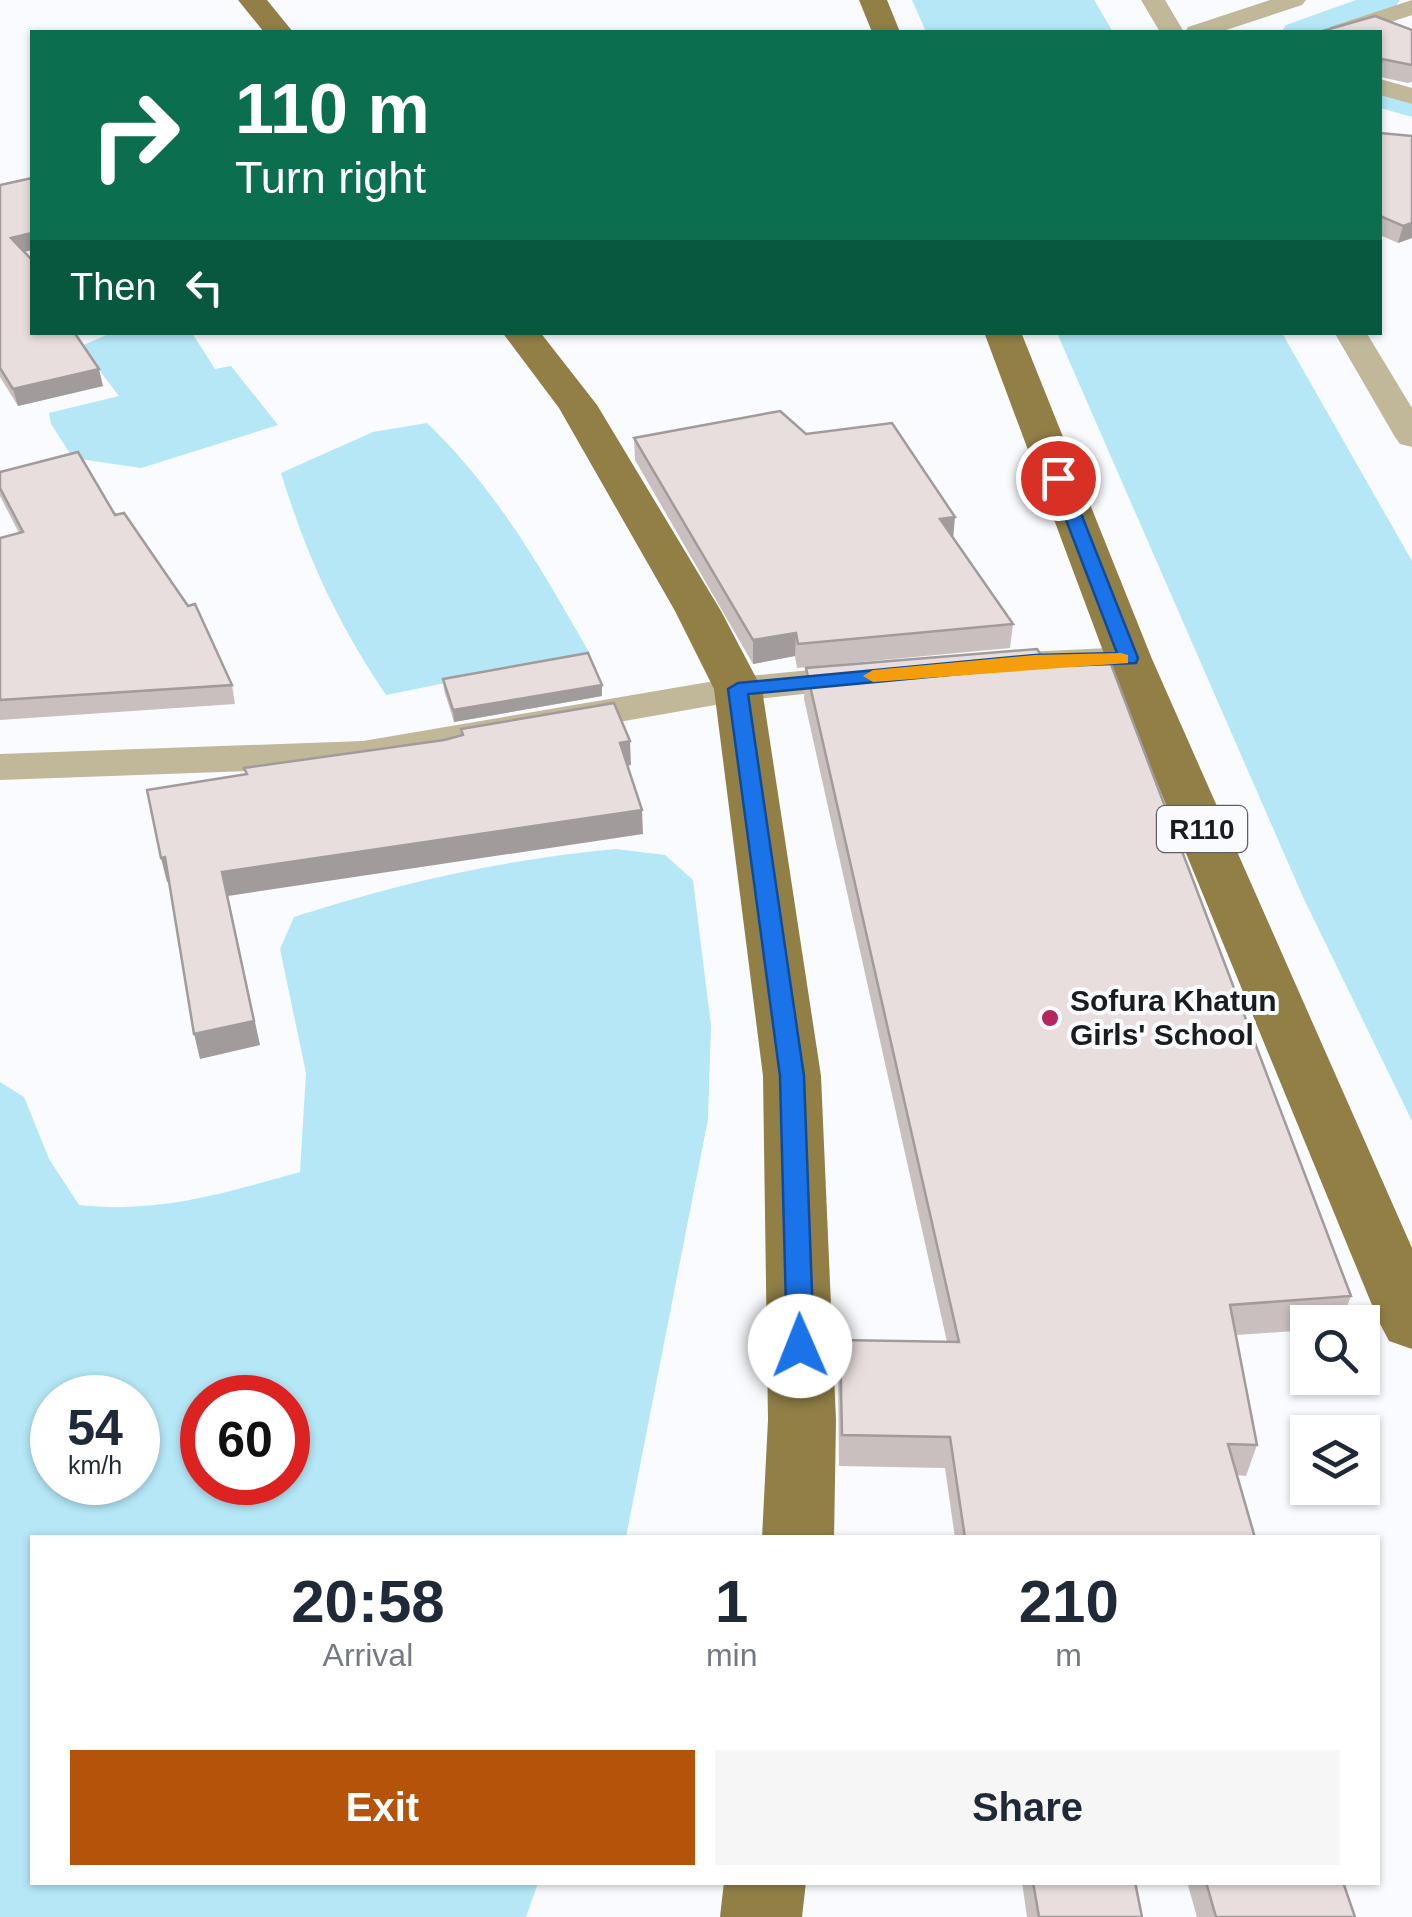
<!DOCTYPE html>
<style>
body{margin:0;font-family:Arial,sans-serif;background:#f6f6f7;color:#1f2937;height:100vh;display:flex;flex-direction:column;font-size:38px;white-space:nowrap}
*{box-sizing:border-box;margin:0}
p{font-size:32px;color:#747a83}
.icon{flex:none;width:55px;height:55px;fill:none;stroke:currentColor;stroke-width:2;stroke-linecap:round;stroke-linejoin:round}
.map{position:relative;flex:1;overflow:hidden}
.details{position:absolute;left:30px;top:1535px;width:1350px;height:350px;display:flex;flex-direction:column;background:#fff;border-radius:0px;box-shadow:0 2px 8px #0004}
.details>*{flex:none}
.top-card{position:absolute;left:30px;top:30px;width:1352px;height:305px;border-radius:0px;box-shadow:0 2px 8px #0004;background:#0b6e4f;color:#fff;overflow:hidden}
.tools{position:absolute;left:1290px;top:1305px;display:grid;gap:20px}
.tools a{display:grid;place-items:center;width:90px;height:90px;border-radius:0px;background:#fff;box-shadow:0 2px 8px #0004;font-size:50px}
.speed{position:absolute;left:30px;top:1375px;display:flex;gap:20px;font-size:50px;font-weight:700;text-align:center}
.speed>*{display:grid;place-content:center;width:130px;height:130px;border-radius:50%;background:#fff;box-shadow:0 2px 8px #0004;line-height:1}
.speed small{font-size:25px;font-weight:400}
.speed .limit{border:15px solid #d22;background:#fff;color:#111}
.pin{position:absolute;display:grid;place-items:center;width:85px;height:85px;color:#fff;margin:-42px;border:5px solid #fff;border-radius:50%;box-shadow:0 2px 10px #0007}
.me{position:absolute;width:110px;margin:-55px;rotate:359deg;stroke-linejoin:round;filter:drop-shadow(0 0 8px #0008)}
.turn{display:flex;align-items:center;gap:35px;height:210px;padding:0 40px;font-size:45px}
.turn .icon{width:130px;height:130px;stroke-width:2.5}
.turn b{display:block;font-size:70px;line-height:85px}
.then{display:flex;align-items:center;height:95px;padding:0 40px;background:#0003;gap:20px;font-size:38px}
.eta{display:flex;justify-content:space-evenly;align-items:center;height:170px;text-align:center}
.eta b{font-size:60px;font-weight:700;line-height:70px}
.primary-button{display:flex;gap:20px;margin-top:auto;padding:20px 40px}
.primary-button a{flex:1;height:115px;border-radius:0px;background:#b45309;color:#fff;font-size:40px;font-weight:700;line-height:115px;text-align:center}
.primary-button a+a{background:#f6f6f7;color:#1f2937}
.map>svg:first-child{display:block}
.water{fill:#b5e7f7;fill-rule:evenodd}
.lines{fill:none;stroke-linecap:round;stroke-linejoin:round}
.canal{fill:#b5e7f7;fill-rule:evenodd}
.minor{fill:#c1b89a;fill-rule:evenodd}
.primary{fill:#917f46;fill-rule:evenodd}
.wall{fill:#c8bfbe}
.shaded-wall{fill:#a29b9b}
.building{fill:#e8dedd;stroke:#a29b9b;stroke-width:2.5}
.route{fill:#1a73e8;stroke:#114b97;stroke-width:2.5}
.slow{fill:#f59e0b}
.poi-dot{fill:#b32660;stroke:#f9fbfe;stroke-width:4}
.labels{text-anchor:middle;stroke-width:8;stroke-linejoin:round;paint-order:stroke}
.shield{fill:#f9fbfe;stroke:#5d5f61;stroke-width:2.5}
.shield-label{font-size:28px;font-weight:bold;fill:#1a1c1e}
.poi-label{font-size:30px;font-weight:bold;fill:#1a1c1e;stroke:#f9fbfe;text-anchor:start}
</style>
<div class="map">
<svg width="1412" height="1917" viewBox="0 0 1412 1917">
<rect width="100%" height="100%" fill="#f9fbfe"/>
<!-- water -->
<path class="water" d="M 912,0 L 1094,0 L 1113,32 L 926,32 Z
M 111,333 L 192,333 L 215,369 L 231,366 L 278,425 L 141,468 L 73,458 L 51,424 L 49,413 L 119,396 L 81,346 Z
M 1057,333 L 1282,333 L 1412,561 L 1412,1121 L 1303,897 Z
M 427,423 C 497,490 542,570 590,654 L 386,695 C 337,622 307,557 281,473 L 373,432 Z
M 616,849 L 665,855 L 693,880 L 711,1026 L 708,1119 L 626,1537 L 32,1538 L 32,1882 L 538,1883 L 526,1917 L 0,1917 L 0,1082 L 24,1097 L 49,1159 L 79,1205 C 158,1214 225,1193 300,1172 L 306,1073 L 280,949 L 294,917 C 398,883 506,859 616,849 ZM 52,1398 L 138,1398 L 138,1482 L 52,1482 ZM 202,1398 L 288,1398 L 288,1482 L 202,1482 Z"/>
<g class="lines">
<!-- canal -->
<path class="canal" d="M 1356,0 L 1400,0 L 1396,6 L 1325,32 L 1281,32 L 1286,25 Z
M 1380,87 L 1412,96 L 1412,117 L 1380,108 Z"/>
<!-- minor -->
<path class="minor" d="M 1141,0 L 1165,0 L 1184,32 L 1160,32 Z
M 1270,0 L 1306,0 L 1302,5 L 1220,32 L 1185,32 L 1188,27 Z
M 1412,0 L 1412,15 L 1362,32 L 1327,32 L 1330,27 Z
M 1380,79 L 1412,88 L 1412,104 L 1380,95 Z
M 1334,332 L 1366,332 L 1412,408 L 1412,447 L 1400,444 L 1395,437 Z
M 1129,647 L 1143,650 L 1149,659 L 1143,668 L 983,678 L 969,675 L 963,666 L 969,657 L 983,654 Z
M 871,664 L 885,667 L 891,676 L 885,685 L 738,701 L 363,767 L 0,780 L 0,754 L 363,741 L 738,677 Z"/>
<!-- primary -->
<path class="primary" d="M 238,0 L 267,0 L 293,32 L 264,32 Z
M 859,0 L 887,0 L 900,32 L 872,32 Z
M 502,332 L 540,332 L 597,405 L 721,611 L 762,689 L 821,1076 L 836,1420 L 834,1538 L 762,1538 L 768,1420 L 763,1076 L 714,689 L 675,611 L 559,408 Z
M 984,332 L 1021,332 L 1152,659 L 1412,1248 L 1412,1349 L 1389,1341 L 1379,1322 L 1106,659 Z
M 724,1882 L 806,1882 L 802,1917 L 720,1917 Z"/>
</g>
<!-- wall -->
<path class="wall" d="M 1412,30 L 1412,82 L 1408,83 L 1380,77 L 1380,32 Z
M 1380,133 L 1412,136 L 1412,238 L 1398,243 L 1380,235 Z
M 32,178 L 32,250 L 24,252 L 32,332 L 103,386 L 18,406 L 0,377 L 0,185 Z
M 634,438 L 953,538 L 1013,624 L 1010,648 L 797,668 L 795,656 L 753,664 L 635,460 Z
M 0,472 L 115,515 L 232,685 L 235,704 L 0,720 L 0,538 L 19,533 L 0,496 Z
M 806,668 L 1351,1296 L 1341,1322 L 1308,1322 L 1308,1330 L 1236,1335 L 1257,1445 L 1246,1476 L 1237,1475 L 1255,1538 L 955,1538 L 945,1468 L 839,1466 L 838,1371 L 840,1340 L 947,1342 L 804,699 Z
M 443,679 L 602,696 L 454,722 L 444,690 Z
M 1022,1882 L 1135,1882 L 1142,1917 L 1027,1917 Z
M 1187,1882 L 1343,1882 L 1355,1917 L 1197,1917 Z"/>
<!-- shaded-wall -->
<path class="shaded-wall" d="M 1412,223 L 1412,238 L 1398,243 L 1403,226 Z
M 32,233 L 32,250 L 15,254 L 11,238 Z
M 99,369 L 103,386 L 18,406 L 13,389 Z
M 955,517 L 953,540 L 940,519 Z
M 796,633 L 795,656 L 753,664 L 753,640 Z
M 602,685 L 602,696 L 454,722 L 453,710 Z
M 630,741 L 631,765 L 621,767 L 620,743 Z
M 642,810 L 643,834 L 228,896 L 260,1045 L 200,1059 L 194,1034 L 222,872 Z
M 165,857 L 171,882 L 167,882 L 161,858 Z"/>
<!-- building -->
<path class="building" d="M 1375,16 L 1412,30 L 1412,65 L 1382,59 L 1380,67 L 1380,32 L 1319,32 Z
M 1380,133 L 1412,136 L 1412,223 L 1403,226 L 1380,216 Z
M 32,178 L 32,233 L 11,238 L 32,260 L 32,332 L 74,332 L 99,369 L 13,389 L 0,368 L 0,185 Z
M 780,411 L 806,434 L 892,423 L 955,517 L 940,519 L 1013,624 L 798,644 L 796,633 L 753,640 L 634,438 Z
M 78,452 L 115,515 L 124,513 L 188,606 L 195,604 L 232,685 L 0,700 L 0,538 L 23,532 L 0,488 L 0,472 Z
M 1037,649 L 1047,664 L 1109,659 L 1351,1296 L 1230,1305 L 1257,1445 L 1228,1444 L 1255,1538 L 965,1538 L 950,1437 L 842,1435 L 840,1340 L 959,1342 L 806,668 Z
M 588,653 L 602,685 L 453,710 L 443,679 Z
M 614,703 L 630,741 L 620,743 L 642,810 L 222,872 L 254,1021 L 194,1034 L 165,857 L 161,858 L 147,790 L 247,774 L 244,768 L 444,740 L 463,735 L 461,729 Z
M 1033,1882 L 1135,1882 L 1142,1917 L 1039,1917 Z
M 1206,1882 L 1343,1882 L 1355,1917 L 1216,1917 Z"/>
<!-- route -->
<path class="route" d="M 1058,472 L 1067,478 L 1138,658 L 1136,663 L 1035,667 L 748,694 L 804,1076 L 814,1346 L 810,1354 L 791,1354 L 787,1346 L 780,1076 L 728,689 L 738,683 L 1035,655 L 1117,653 L 1050,478 Z"/>
<!-- slow -->
<path class="slow" d="M 1121,653 L 1128,655 L 1128,663 L 873,682 L 863,676 L 873,670 L 1035,655 Z"/>
<!-- markers -->
<circle class="poi-dot" cx="1050" cy="1018" r="10"/>
<g class="labels">
<!-- shield labels -->
<rect class="shield" x="1157" y="806" width="90" height="46" rx="8"/>
<g class="shield-label">
<text x="1202" y="839">R110</text>
</g>
<!-- poi labels -->
<g class="poi-label">
<text x="1070" y="1011">Sofura Khatun<tspan x="1070" dy="34">Girls' School</tspan></text>
</g>
</g>
</svg>
<div class="tools">
<a><svg class="icon" aria-label="search" viewBox="0 0 24 24"><circle cx="10" cy="10" r="6"/><path d="M15 15l6 6"/></svg></a>
<a><svg class="icon" aria-label="layers" viewBox="0 0 24 24"><path d="M12 4l9 5-9 5-9-5zM3 14l9 5 9-5"/></svg></a>
</div>
<div class="speed"><div>54<small>km/h</small></div><div class="limit">60</div></div>
<div class="pin" style="left:1058px;top:478px;background:#d93025"><svg class="icon" aria-label="arrive" viewBox="0 0 24 24"><path d="M6 21V4h12l-3 4 3 4H6"/></svg></div>
<svg class="me" style="left:800px;top:1346px" viewBox="-20 -20 40 40"><circle r="19" fill="#fff"/><path d="M0-13L10 11 0 6-10 11z" fill="#1a73e8"/></svg>
<div class="top-card">
<div class="turn"><svg class="icon" aria-label="right" viewBox="0 0 24 24"><path d="M7 20v-9h11M14 6l5 5-5 5"/></svg><div><b>110 m</b>Turn right</div></div>
<div class="then">Then<svg class="icon" aria-label="left" viewBox="0 0 24 24"><path d="M17 20v-9H6M10 6l-5 5 5 5"/></svg></div>
</div>
<section class="details">
<div class="eta">
<div><b>20:58</b><p>Arrival</p></div>
<div><b>1</b><p>min</p></div>
<div><b>210</b><p>m</p></div>
</div>
<div class="primary-button"><a>Exit</a><a>Share</a></div>
</section>
</div>
